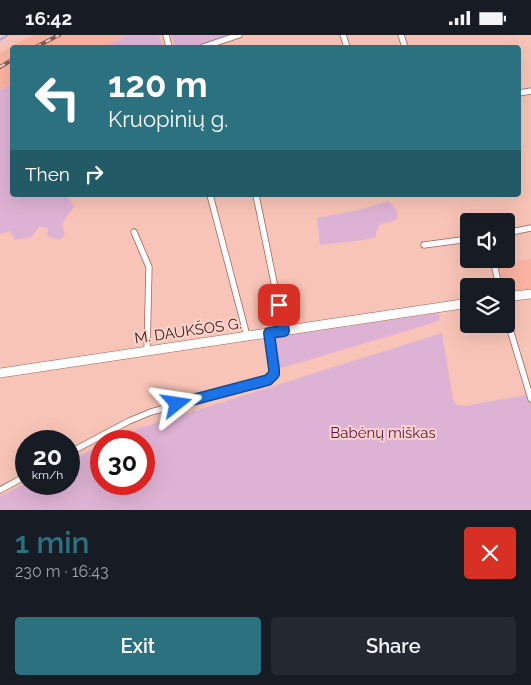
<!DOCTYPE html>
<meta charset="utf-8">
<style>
body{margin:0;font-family:Raleway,sans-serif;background:#242831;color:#f1f3f6;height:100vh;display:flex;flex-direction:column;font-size:19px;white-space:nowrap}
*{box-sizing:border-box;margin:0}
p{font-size:16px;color:#9ea1a6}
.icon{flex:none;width:28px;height:28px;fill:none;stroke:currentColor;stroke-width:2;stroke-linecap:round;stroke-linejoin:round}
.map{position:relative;height:475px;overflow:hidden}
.side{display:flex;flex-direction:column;background:#171b24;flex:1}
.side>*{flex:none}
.banner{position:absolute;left:10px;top:10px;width:511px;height:152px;border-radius:5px;box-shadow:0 5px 20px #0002;background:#2b717f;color:#fff;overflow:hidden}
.fabs{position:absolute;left:460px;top:178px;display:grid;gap:10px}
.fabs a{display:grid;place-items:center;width:55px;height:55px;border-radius:5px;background:#171b24;box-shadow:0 5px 20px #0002;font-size:25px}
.speed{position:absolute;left:15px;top:395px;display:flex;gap:10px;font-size:25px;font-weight:700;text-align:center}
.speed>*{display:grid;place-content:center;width:65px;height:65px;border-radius:50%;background:#171b24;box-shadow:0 5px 20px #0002;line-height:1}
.speed small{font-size:12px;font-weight:400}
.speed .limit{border:8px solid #d22;background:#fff;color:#111}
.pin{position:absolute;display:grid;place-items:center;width:42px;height:42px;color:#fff;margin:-21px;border-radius:10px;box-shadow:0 2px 8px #0006}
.me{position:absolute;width:55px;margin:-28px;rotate:75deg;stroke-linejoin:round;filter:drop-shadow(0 0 4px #0008)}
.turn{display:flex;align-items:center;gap:18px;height:105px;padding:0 15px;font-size:22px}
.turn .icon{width:65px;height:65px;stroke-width:2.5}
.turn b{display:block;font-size:35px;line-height:42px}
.then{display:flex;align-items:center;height:48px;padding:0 15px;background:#0003;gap:10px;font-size:19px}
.round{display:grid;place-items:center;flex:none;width:52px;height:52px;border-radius:5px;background:#242831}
.overview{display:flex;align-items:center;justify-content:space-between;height:85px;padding:0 15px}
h1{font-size:30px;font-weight:600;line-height:38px;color:#2b717f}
.action{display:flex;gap:10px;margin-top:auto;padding:10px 15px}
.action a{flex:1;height:58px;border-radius:5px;background:#2b717f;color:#fff;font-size:20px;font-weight:600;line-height:58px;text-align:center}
.action a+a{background:#242831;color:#f1f3f6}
.status{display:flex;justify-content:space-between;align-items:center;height:35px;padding:0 25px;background:#171b24;direction:ltr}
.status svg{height:14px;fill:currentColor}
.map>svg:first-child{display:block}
.built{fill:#fcb4a2}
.green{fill:#deb2d4}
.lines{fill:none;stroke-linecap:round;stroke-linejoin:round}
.stream{stroke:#9aa9ec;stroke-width:2}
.minor-casing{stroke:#9e6457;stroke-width:7}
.primary-casing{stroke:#9e6457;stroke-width:10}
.minor{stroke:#fff;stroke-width:5.5}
.primary{stroke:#fff;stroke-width:9}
.rail-casing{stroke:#805d55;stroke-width:4}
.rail{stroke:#fcd4cb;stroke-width:2;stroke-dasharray:5.5;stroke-linecap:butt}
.route-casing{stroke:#114b97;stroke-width:12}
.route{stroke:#1a73e8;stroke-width:9}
.labels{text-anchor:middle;stroke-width:4;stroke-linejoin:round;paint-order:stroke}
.street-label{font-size:15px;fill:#39211b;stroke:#fcd4cb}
.park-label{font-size:15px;fill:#5a1050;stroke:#fcd4cb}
</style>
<div class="status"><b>16:42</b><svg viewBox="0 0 49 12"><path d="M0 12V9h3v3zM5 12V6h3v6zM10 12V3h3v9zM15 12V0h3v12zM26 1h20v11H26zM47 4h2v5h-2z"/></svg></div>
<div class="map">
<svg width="531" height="475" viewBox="0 0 531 475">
<rect width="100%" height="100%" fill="#f8c4b7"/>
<!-- built -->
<path class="built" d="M 32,0 L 127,0 L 105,12 L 12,12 L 12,49 L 0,55 L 0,18 Z
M 531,224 L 531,254 L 506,257 L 506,251 L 500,251 L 497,230 Z"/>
<!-- green -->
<path class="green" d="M 127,0 L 159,0 L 163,12 L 105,12 Z
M 171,0 L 226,0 L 227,3 L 196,12 L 175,12 Z
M 12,49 L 12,160 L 70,160 L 68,162 L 74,171 C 67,184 59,183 65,200 L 59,205 L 47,201 L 48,193 L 39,192 L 31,202 L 15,205 L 10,196 L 0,199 L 0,55 Z
M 388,166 C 394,171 398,175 398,183 L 394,186 L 380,189 L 376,198 L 376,202 L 363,205 L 320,210 L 317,183 L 359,175 Z
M 439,278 L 440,284 L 436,287 L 295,329 L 280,333 L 275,330 L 271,303 Z
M 442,298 L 453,365 L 457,370 L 465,371 L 531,359 L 531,475 L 0,475 L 0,461 L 26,448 L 69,449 L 69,427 L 101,410 L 101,449 L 144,449 L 144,406 L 110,406 L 134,395 Z"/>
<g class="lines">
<!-- stream -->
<path class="stream" d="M 0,5 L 8,0"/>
<!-- minor casing -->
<g class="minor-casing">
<path id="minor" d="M 166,0 L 169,12
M 343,0 L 347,12
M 401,0 L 405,12
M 203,12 L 239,0
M 519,58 L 531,56
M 210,160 L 247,301
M 256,160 L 284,296
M 134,197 L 149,232 L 147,316
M 506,198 L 531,193
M 424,210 L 469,204
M 493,224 L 499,251
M 506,281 L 531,364
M 69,418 L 129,386 L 151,377 L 268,345 L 274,339 L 274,334 L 269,298
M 0,455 L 26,441"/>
</g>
<!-- primary casing -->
<g class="primary-casing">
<path id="primary" d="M 506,262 L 531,259
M 0,338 L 469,268"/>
</g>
<!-- minor -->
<use href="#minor" class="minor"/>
<!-- primary -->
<use href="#primary" class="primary"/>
<!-- rail casing -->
<g class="rail-casing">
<path id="rail" d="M 36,12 L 59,0
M 0,32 L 12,25"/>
</g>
<!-- rail -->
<use href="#rail" class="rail"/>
</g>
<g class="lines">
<!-- route casing -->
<g class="route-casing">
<path id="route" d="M 177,369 L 268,345 L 274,339 L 274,334 L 269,298 L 284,296 L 279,270"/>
</g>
<!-- route -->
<use href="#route" class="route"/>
</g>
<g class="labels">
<!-- street labels -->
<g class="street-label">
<text transform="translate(188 296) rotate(-8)" y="5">M. DAUKŠOS G.</text>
</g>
<!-- park labels -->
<g class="park-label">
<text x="383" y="403">Babėnų miškas</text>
</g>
</g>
</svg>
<div class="fabs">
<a><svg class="icon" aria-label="sound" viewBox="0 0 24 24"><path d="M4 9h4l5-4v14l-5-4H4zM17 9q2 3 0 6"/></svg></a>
<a><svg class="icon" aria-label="layers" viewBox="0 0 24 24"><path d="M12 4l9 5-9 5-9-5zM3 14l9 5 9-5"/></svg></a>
</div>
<div class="speed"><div>20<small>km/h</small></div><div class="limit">30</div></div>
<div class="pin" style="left:279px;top:270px;background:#d93025"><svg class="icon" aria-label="arrive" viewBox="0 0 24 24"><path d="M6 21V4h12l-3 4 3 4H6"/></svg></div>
<svg class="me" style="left:177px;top:369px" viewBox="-20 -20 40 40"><path d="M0-17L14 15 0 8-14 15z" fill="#1a73e8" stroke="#fff" stroke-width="4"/></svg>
<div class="banner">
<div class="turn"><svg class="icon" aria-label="left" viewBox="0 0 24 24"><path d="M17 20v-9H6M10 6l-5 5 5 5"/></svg><div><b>120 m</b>Kruopinių g.</div></div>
<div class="then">Then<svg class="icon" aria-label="right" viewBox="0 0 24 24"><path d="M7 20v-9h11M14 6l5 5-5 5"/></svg></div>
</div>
</div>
<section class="side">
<div class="overview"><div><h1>1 min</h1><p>230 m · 16:43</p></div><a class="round" style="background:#d93025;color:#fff"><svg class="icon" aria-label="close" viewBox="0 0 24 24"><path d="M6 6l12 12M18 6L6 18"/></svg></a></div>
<div class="action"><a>Exit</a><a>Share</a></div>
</section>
